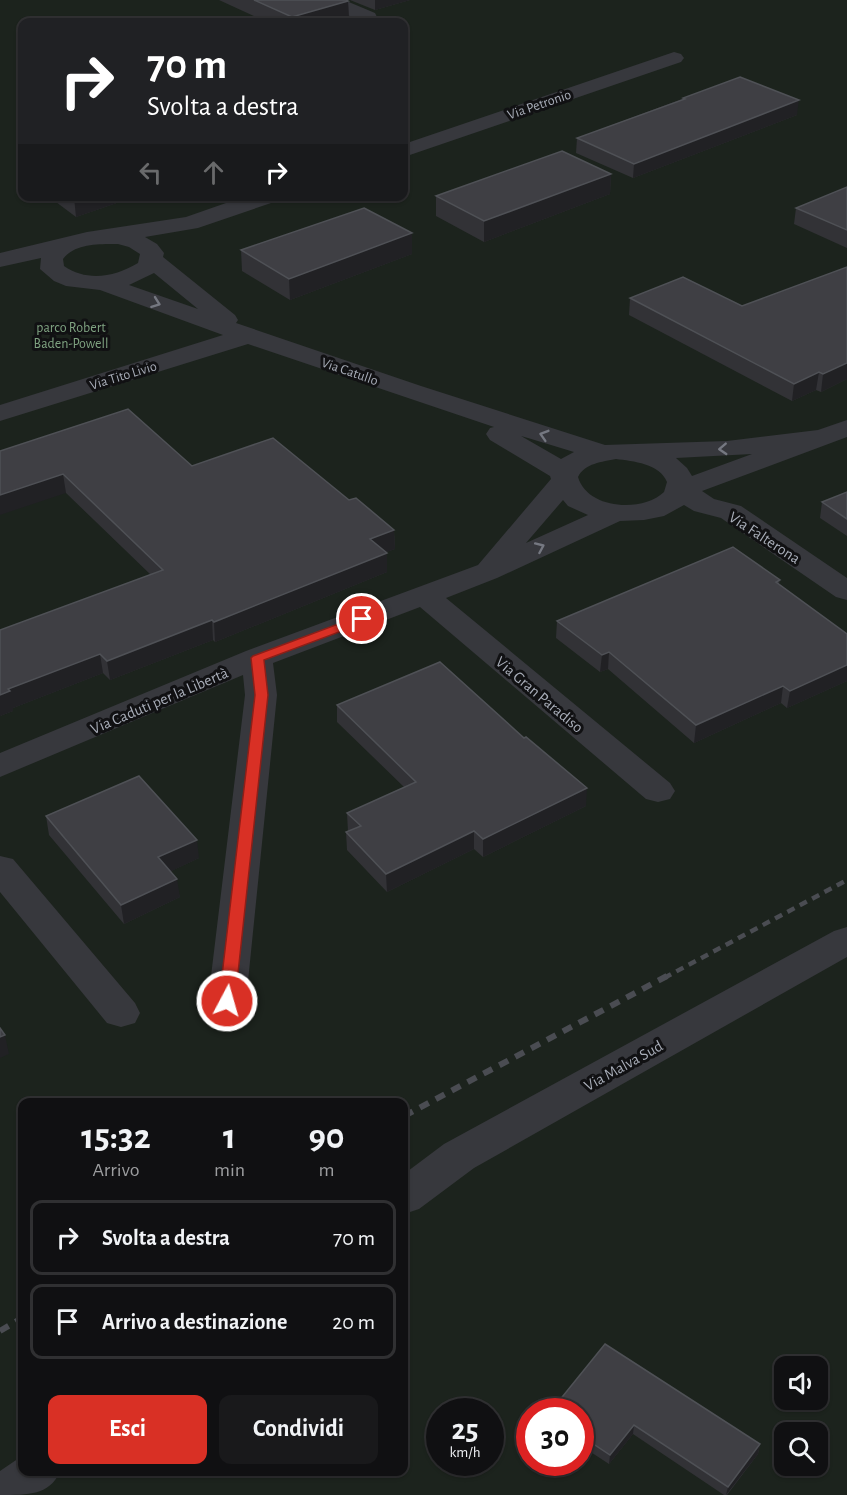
<!DOCTYPE html>
<html lang="it">
<meta charset="utf-8">
<style>
body{margin:0;font-family:"Alegreya Sans",sans-serif;background:#19191b;color:#f1f3f6;height:100vh;display:flex;flex-direction:column;font-size:22px;white-space:nowrap}
*{box-sizing:border-box;margin:0}
p{font-size:20px;color:#9c9d9f}
.icon{flex:none;width:33px;height:33px;fill:none;stroke:currentColor;stroke-width:2;stroke-linecap:round;stroke-linejoin:round}
.map{position:relative;flex:1;overflow:hidden}
.side{position:absolute;left:18px;top:1098px;width:390px;height:378px;display:flex;flex-direction:column;background:#101012;border-radius:12px;box-shadow:0 2px 4px #0004,0 0 0 2px #303032}
.side>*{flex:none}
.guide{position:absolute;left:18px;top:18px;width:390px;height:183px;border-radius:12px;box-shadow:0 2px 4px #0004,0 0 0 2px #303032;background:#202124;color:#fff;overflow:hidden}
.controls{position:absolute;left:774px;top:1356px;display:grid;gap:12px}
.controls a{display:grid;place-items:center;width:54px;height:54px;border-radius:12px;background:#101012;box-shadow:0 2px 4px #0004,0 0 0 2px #303032;font-size:30px}
.speed{position:absolute;left:426px;top:1398px;display:flex;gap:12px;font-size:30px;font-weight:700;text-align:center}
.speed>*{display:grid;place-content:center;width:78px;height:78px;border-radius:50%;background:#101012;box-shadow:0 2px 4px #0004,0 0 0 2px #303032;line-height:1}
.speed small{font-size:15px;font-weight:400}
.speed .limit{border:9px solid #d22;background:#fff;color:#111}
.pin{position:absolute;display:grid;place-items:center;width:51px;height:51px;color:#fff;margin:-26px;border:3px solid #fff;border-radius:50%;box-shadow:0 2px 6px #0007}
.me{position:absolute;width:66px;margin:-33px;rotate:6deg;stroke-linejoin:round;filter:drop-shadow(0 0 4px #0008)}
.turn{display:flex;align-items:center;gap:21px;height:126px;padding:0 30px;font-size:27px}
.turn .icon{width:78px;height:78px;stroke-width:2.5}
.turn b{display:block;font-size:42px;line-height:51px}
.lanes{display:flex;align-items:center;height:57px;padding:0 30px;background:#0003;justify-content:center;gap:30px;direction:ltr}
.lanes .off{opacity:.35}
.eta{display:flex;justify-content:space-evenly;align-items:center;height:102px;text-align:center}
.eta b{font-size:36px;font-weight:700;line-height:42px}
.action{display:flex;gap:12px;margin-top:auto;padding:12px 30px}
.action a{flex:1;height:69px;border-radius:12px;background:#d93025;color:#fff;font-size:24px;font-weight:700;line-height:69px;text-align:center}
.action a+a{background:#19191b;color:#f1f3f6}
ul{padding:0;list-style:none}
li{display:flex;align-items:center;gap:18px;height:75px;margin:0 12px 9px;padding:0 18px;border:3px solid #303032;border-radius:12px}
li div{flex:1}
li b{display:block;font-size:22px}
li em{font-style:normal}
.map>svg:first-child{display:block}
.green{fill:#1c231d;fill-rule:evenodd}
.lines{fill:none;stroke-linecap:round;stroke-linejoin:round}
.minor{fill:#37383d;fill-rule:evenodd}
.rail-far1{stroke:#4a4c52;stroke-width:4.5;stroke-dasharray:8 6;stroke-linecap:butt}
.rail{stroke:#4a4c52;stroke-width:6;stroke-dasharray:10 8;stroke-linecap:butt}
.wall{fill:#323236}
.shaded-wall{fill:#212124}
.building{fill:#3f3f44;stroke:#4f5156;stroke-width:1.5}
.oneway{stroke:#757881}
.route{fill:#d93025;stroke:#8d1f18;stroke-width:1.5}
.labels{text-anchor:middle;stroke-width:6;stroke-linejoin:round;paint-order:stroke}
.far-street-label{font-size:14px;fill:#a8adb8;stroke:#111113}
.far-park-label{font-size:14px;fill:#7fa381;stroke:#111113}
.street-label{font-size:16px;fill:#a8adb8;stroke:#111113}
</style>
<div class="map">
<svg width="847" height="1495" viewBox="0 0 847 1495">
<rect width="100%" height="100%" fill="#161618"/>
<!-- green -->
<path class="green" d="M 0,0 L 847,0 L 847,1495 L 0,1495 ZM 22,22 L 404,22 L 404,196 L 22,196 ZM 22,1102 L 404,1102 L 404,1472 L 22,1472 ZM 784,1366 L 818,1366 L 818,1400 L 784,1400 ZM 440,1412 L 490,1412 L 490,1462 L 440,1462 ZM 530,1412 L 580,1412 L 580,1462 L 530,1462 ZM 784,1432 L 818,1432 L 818,1466 L 784,1466 Z"/>
<g class="lines">
<!-- minor -->
<path class="minor" d="M 319,0 L 344,0 L 375,13 L 377,17 L 375,21 L 361,21 L 322,4 Z
M 674,52 L 681,54 L 684,58 L 681,62 L 404,157 L 404,144 Z
M 246,196 L 280,196 L 277,201 L 198,228 L 145,237 L 157,244 L 164,253 L 163,257 L 235,315 L 238,320 L 236,323 L 421,386 L 605,445 L 727,441 L 818,430 L 847,420 L 847,437 L 702,491 L 714,499 L 741,506 L 847,578 L 847,600 L 836,597 L 721,518 L 694,511 L 684,505 L 664,516 L 644,520 L 620,521 L 497,578 L 446,598 L 670,783 L 675,791 L 670,799 L 658,802 L 646,799 L 420,607 L 273,663 L 277,695 L 246,1001 L 240,1011 L 227,1015 L 214,1011 L 208,1001 L 245,695 L 243,675 L 0,777 L 0,753 L 246,651 L 478,565 L 551,479 L 550,476 L 490,440 L 486,434 L 490,428 L 494,427 L 248,344 L 0,421 L 0,405 L 223,335 L 100,290 L 66,286 L 54,281 L 40,269 L 41,258 L 0,267 L 0,253 L 87,232 L 186,217 ZM 118,244 L 129,247 L 140,254 L 138,263 C 115,277 87,282 64,266 L 63,259 C 75,243 100,244 118,244 ZM 154,273 L 198,309 L 129,285 ZM 521,436 L 528,438 L 574,452 L 561,459 ZM 752,454 L 692,476 L 687,468 L 676,458 ZM 616,459 C 633,461 660,464 667,482 L 664,492 C 642,513 587,509 578,477 C 585,463 602,462 616,459 ZM 563,500 L 568,506 L 588,515 L 526,543 Z
M 0,856 L 13,859 L 135,1003 L 140,1013 L 135,1023 L 121,1027 L 107,1023 L 0,892 Z
M 847,927 L 847,957 L 474,1168 L 419,1209 L 404,1214 L 404,1174 L 444,1144 L 834,931 Z
M 22,1456 L 22,1472 L 60,1472 C 49,1495 29,1495 0,1495 L 0,1471 Z"/>
<!-- rail-far1 -->
<path class="rail-far1" d="M 664,978 L 847,880"/>
<!-- rail -->
<path class="rail" d="M 404,1116 L 667,976
M 0,1331 L 22,1318"/>
</g>
<!-- wall -->
<path class="wall" d="M 219,0 L 346,0 L 348,1 L 349,18 L 334,22 L 267,22 Z
M 350,0 L 410,0 L 375,10 Z
M 683,98 L 797,115 L 633,178 L 576,153 L 577,138 L 682,99 Z
M 611,174 L 610,194 L 484,242 L 436,216 L 436,196 Z
M 847,187 L 847,248 L 794,224 L 796,208 Z
M 48,196 L 137,196 L 76,217 Z
M 412,233 L 412,254 L 290,300 L 242,271 L 241,250 Z
M 847,267 L 847,379 L 821,392 L 816,390 L 792,401 L 629,315 L 630,298 L 742,306 Z
M 0,451 L 192,466 L 349,500 L 394,530 L 395,549 L 386,552 L 387,553 L 387,572 L 215,642 L 213,640 L 110,680 L 103,673 L 13,708 L 13,711 L 0,716 L 151,575 L 66,493 Z
M 847,492 L 847,536 L 820,518 L 822,502 Z
M 780,580 L 779,584 L 847,634 L 847,681 L 787,708 L 781,703 L 694,743 L 608,669 L 600,672 L 556,638 L 557,621 Z
M 337,705 L 586,806 L 483,857 L 474,849 L 387,892 L 347,850 L 346,832 L 348,832 L 347,813 L 404,787 L 337,722 Z
M 46,816 L 199,858 L 171,871 L 180,897 L 124,924 L 49,835 Z
M 580,1412 L 760,1444 L 758,1454 L 727,1495 L 724,1495 L 633,1434 L 609,1464 L 580,1445 Z"/>
<!-- shaded-wall -->
<path class="shaded-wall" d="M 375,0 L 410,0 L 375,10 Z
M 348,1 L 349,18 L 334,22 L 292,22 L 292,17 Z
M 799,100 L 797,115 L 633,178 L 634,164 Z
M 611,174 L 610,194 L 484,242 L 484,221 Z
M 137,196 L 76,217 L 74,197 Z
M 412,233 L 412,254 L 290,300 L 289,279 Z
M 847,363 L 847,379 L 821,392 L 823,374 Z
M 819,372 L 816,390 L 792,401 L 794,384 Z
M 63,474 L 66,493 L 0,515 L 0,495 Z
M 394,530 L 395,549 L 370,558 L 370,539 Z
M 387,553 L 387,572 L 215,642 L 214,622 Z
M 212,620 L 213,640 L 110,680 L 107,661 Z
M 609,652 L 608,669 L 600,672 L 602,655 Z
M 100,654 L 103,673 L 13,708 L 13,711 L 0,716 L 0,695 L 8,689 Z
M 847,665 L 847,681 L 787,708 L 790,691 Z
M 783,686 L 781,703 L 694,743 L 696,725 Z
M 587,788 L 586,806 L 483,857 L 483,839 Z
M 474,831 L 474,849 L 387,892 L 386,874 Z
M 197,840 L 199,858 L 161,876 L 158,857 Z
M 177,879 L 180,897 L 124,924 L 121,905 Z
M 5,1035 L 9,1054 L 0,1058 L 0,1037 Z
M 634,1425 L 633,1434 L 609,1464 L 610,1455 Z
M 760,1444 L 758,1454 L 726,1495 L 728,1487 Z"/>
<!-- building -->
<path class="building" d="M 254,0 L 346,0 L 348,1 L 292,17 Z
M 740,77 L 799,100 L 634,164 L 577,138 L 685,99 L 683,98 Z
M 562,151 L 611,174 L 484,221 L 436,196 Z
M 847,187 L 847,230 L 796,208 Z
M 364,208 L 412,233 L 289,279 L 241,250 Z
M 847,267 L 847,363 L 823,374 L 819,372 L 794,384 L 630,298 L 683,277 L 742,306 Z
M 128,409 L 192,466 L 273,438 L 349,500 L 356,498 L 394,530 L 370,539 L 387,553 L 214,622 L 212,620 L 107,661 L 100,654 L 8,689 L 10,691 L 0,695 L 0,630 L 163,570 L 63,474 L 0,495 L 0,451 Z
M 847,492 L 847,519 L 822,502 Z
M 733,547 L 780,580 L 776,582 L 847,634 L 847,665 L 790,691 L 783,686 L 696,725 L 609,652 L 602,655 L 557,621 Z
M 440,662 L 524,738 L 526,737 L 587,788 L 483,839 L 474,831 L 386,874 L 346,832 L 361,826 L 347,813 L 416,782 L 337,705 Z
M 139,776 L 197,840 L 158,857 L 177,879 L 121,905 L 46,816 Z
M 0,1028 L 5,1035 L 0,1037 Z
M 605,1344 L 760,1444 L 728,1487 L 634,1425 L 610,1455 L 580,1435 L 580,1412 L 550,1412 Z"/>
<!-- one-way arrows -->
<defs><path id="oneway-chevron" d="M-2-3.5L2.5 0L-2 3.5" fill="none" stroke-width="1.6" stroke-linecap="round" stroke-linejoin="round" transform="scale(1.5)"/></defs>
<g class="oneway">
<use href="#oneway-chevron" transform="translate(156 303) rotate(20)"/>
<use href="#oneway-chevron" transform="translate(544 435) rotate(-163)"/>
<use href="#oneway-chevron" transform="translate(723 449) rotate(177)"/>
<use href="#oneway-chevron" transform="translate(540 547) rotate(-24)"/>
</g>
<!-- route -->
<path class="route" d="M 362,615 L 368,619 L 366,622 L 264,660 L 268,695 L 235,1001 L 232,1006 L 221,1006 L 219,1001 L 255,695 L 251,658 L 253,656 Z"/>
<g class="labels">
<!-- far-street labels -->
<g class="far-street-label">
<text transform="translate(539 104) rotate(-19)" y="5">Via Petronio</text>
<text transform="translate(350 371) rotate(19)" y="5">Via Catullo</text>
<text transform="translate(123 375) rotate(-17)" y="5">Via Tito Livio</text>
</g>
<!-- far-park labels -->
<g class="far-park-label">
<text x="71" y="332">parco Robert<tspan x="71" dy="16">Baden-Powell</tspan></text>
</g>
<!-- street labels -->
<g class="street-label">
<text transform="translate(765 537) rotate(33)" y="6">Via Falterona</text>
<text transform="translate(540 694) rotate(40)" y="6">Via Gran Paradiso</text>
<text transform="translate(159 700) rotate(-23)" y="6">Via Caduti per la Libertà</text>
<text transform="translate(623 1065) rotate(-29)" y="6">Via Malva Sud</text>
</g>
</g>
</svg>
<div class="controls">
<a><svg class="icon" aria-label="sound" viewBox="0 0 24 24"><path d="M4 9h4l5-4v14l-5-4H4zM17 9q2 3 0 6"/></svg></a>
<a><svg class="icon" aria-label="search" viewBox="0 0 24 24"><circle cx="10" cy="10" r="6"/><path d="M15 15l6 6"/></svg></a>
</div>
<div class="speed"><div>25<small>km/h</small></div><div class="limit">30</div></div>
<div class="pin" style="left:362px;top:619px;background:#d93025"><svg class="icon" aria-label="arrive" viewBox="0 0 24 24"><path d="M6 21V4h12l-3 4 3 4H6"/></svg></div>
<svg class="me" style="left:227px;top:1001px" viewBox="-20 -20 40 40"><circle r="17" fill="#d93025" stroke="#fff" stroke-width="3"/><path d="M0-11L8 9 0 5-8 9z" fill="#fff"/></svg>
<div class="guide">
<div class="turn"><svg class="icon" aria-label="right" viewBox="0 0 24 24"><path d="M7 20v-9h11M14 6l5 5-5 5"/></svg><div><b>70 m</b>Svolta a destra</div></div>
<div class="lanes"><svg class="icon off" aria-label="left" viewBox="0 0 24 24"><path d="M17 20v-9H6M10 6l-5 5 5 5"/></svg><svg class="icon off" aria-label="ahead" viewBox="0 0 24 24"><path d="M12 20V5M6 11l6-6 6 6"/></svg><svg class="icon" aria-label="right" viewBox="0 0 24 24"><path d="M7 20v-9h11M14 6l5 5-5 5"/></svg></div>
</div>
<section class="side">
<div class="eta">
<div><b>15:32</b><p>Arrivo</p></div>
<div><b>1</b><p>min</p></div>
<div><b>90</b><p>m</p></div>
</div>
<ul>
<li><svg class="icon" aria-label="right" viewBox="0 0 24 24"><path d="M7 20v-9h11M14 6l5 5-5 5"/></svg><div><b>Svolta a destra</b></div><em>70 m</em></li>
<li><svg class="icon" aria-label="arrive" viewBox="0 0 24 24"><path d="M6 21V4h12l-3 4 3 4H6"/></svg><div><b>Arrivo a destinazione</b></div><em>20 m</em></li>
</ul>
<div class="action"><a>Esci</a><a>Condividi</a></div>
</section>
</div>
